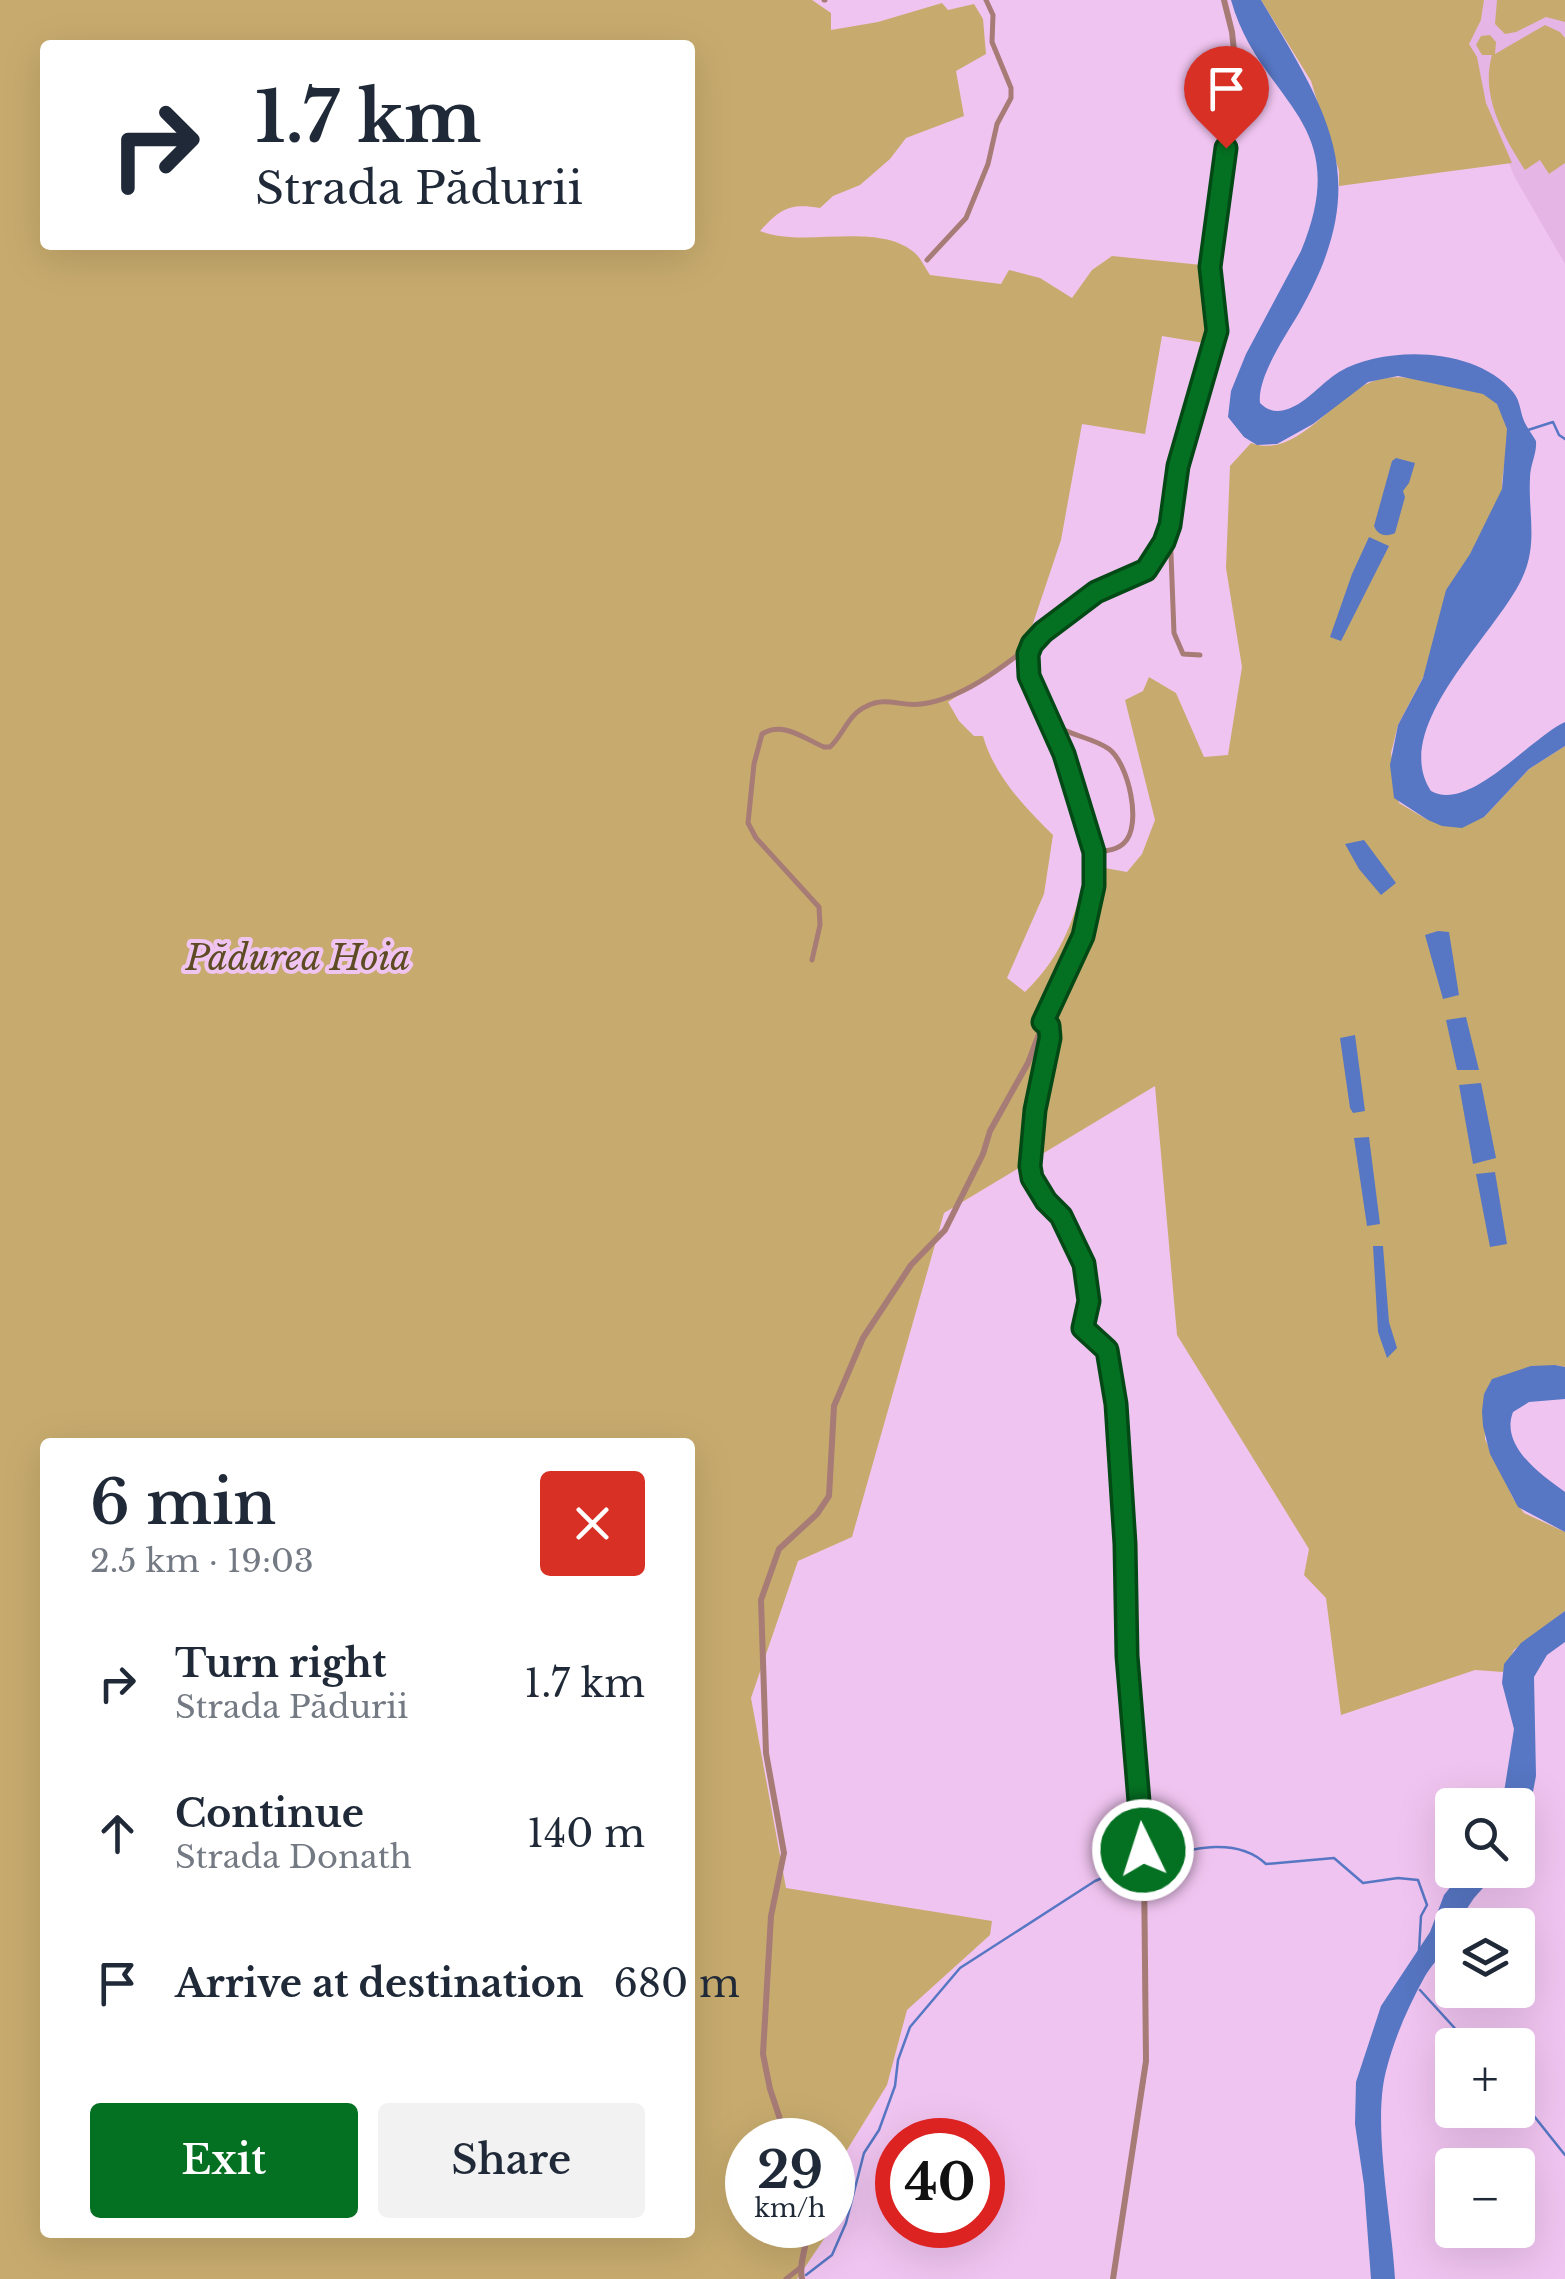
<!DOCTYPE html>
<meta charset="utf-8">
<style>
body{margin:0;font-family:"Libre Baskerville",serif;background:#f2f2f3;color:#1f2937;height:100vh;display:flex;flex-direction:column;font-size:38px;white-space:nowrap}
*{box-sizing:border-box;margin:0}
p{font-size:32px;color:#747a83}
.icon{flex:none;width:55px;height:55px;fill:none;stroke:currentColor;stroke-width:2;stroke-linecap:round;stroke-linejoin:round}
.map{position:relative;flex:1;overflow:hidden}
.details{position:absolute;left:40px;top:1438px;width:655px;height:800px;display:flex;flex-direction:column;background:#fff;border-radius:10px;box-shadow:0 10px 40px #0002}
.details>*{flex:none}
.hud{position:absolute;left:40px;top:40px;width:655px;height:210px;border-radius:10px;box-shadow:0 10px 40px #0002;background:#fff;color:#1f2937;overflow:hidden}
.tools{position:absolute;left:1435px;top:1788px;display:grid;gap:20px}
.tools a{display:grid;place-items:center;width:100px;height:100px;border-radius:10px;background:#fff;box-shadow:0 10px 40px #0002;font-size:50px}
.speed{position:absolute;left:725px;top:2118px;display:flex;gap:20px;font-size:50px;font-weight:700;text-align:center}
.speed>*{display:grid;place-content:center;width:130px;height:130px;border-radius:50%;background:#fff;box-shadow:0 10px 40px #0002;line-height:1}
.speed small{font-size:25px;font-weight:400}
.speed .limit{border:15px solid #d22;background:#fff;color:#111}
.pin{position:absolute;display:grid;place-items:center;width:85px;height:85px;color:#fff;margin:-102px -42px;border-radius:50% 50% 50% 0;rotate:-45deg;box-shadow:0 0 10px #0007}
.pin .icon{rotate:45deg}
.me{position:absolute;width:110px;margin:-55px;rotate:356deg;stroke-linejoin:round;filter:drop-shadow(0 0 8px #0008)}
.turn{display:flex;align-items:center;gap:35px;height:210px;padding:0 50px;font-size:45px}
.turn .icon{width:130px;height:130px;stroke-width:2.5}
.turn b{display:block;font-size:70px;line-height:85px}
.round{display:grid;place-items:center;flex:none;width:105px;height:105px;border-radius:10px;background:#f2f2f3}
.overview{display:flex;align-items:center;justify-content:space-between;height:170px;padding:0 50px}
h1{font-size:60px;font-weight:600;line-height:75px}
.cta{display:flex;gap:20px;margin-top:auto;padding:20px 50px}
.cta a{flex:1;height:115px;border-radius:10px;background:#047022;color:#fff;font-size:40px;font-weight:600;line-height:115px;text-align:center}
.cta a+a{background:#f2f2f3;color:#1f2937}
ul{padding:0;list-style:none}
li{display:flex;align-items:center;gap:30px;height:150px;padding:0 50px}
li div{flex:1}
li b{display:block;font-size:38px}
li em{font-style:normal}
.map>svg:first-child{display:block}
.built{fill:#e5b5e6}
.green{fill:#c7ab6e;fill-rule:evenodd}
.water{fill:#5776c3}
.lines{fill:none;stroke-linecap:round;stroke-linejoin:round}
.stream{stroke:#5776c3;stroke-width:2.5}
.minor{stroke:#a77b76;stroke-width:5}
.tertiary{stroke:#a77b76;stroke-width:6}
.route-casing{stroke:#034916;stroke-width:25}
.route{stroke:#047022;stroke-width:18}
.labels{text-anchor:middle;stroke-width:8;stroke-linejoin:round;paint-order:stroke}
.park-label{font-size:35px;font-style:italic;fill:#5c4b23;stroke:#f0c4f0}
</style>
<div class="map">
<svg width="1565" height="2279" viewBox="0 0 1565 2279">
<rect width="100%" height="100%" fill="#f0c4f0"/>
<!-- built -->
<path class="built" d="M 1484,0 L 1560,0 L 1565,3 L 1565,264 L 1514,176 L 1486,103 L 1469,43 L 1481,20 Z"/>
<!-- green -->
<path class="green" d="M 0,0 L 812,0 L 831,13 L 831,30 L 878,22 L 942,3 L 948,10 L 974,4 L 983,19 L 986,54 L 956,71 L 964,116 L 906,138 L 890,159 L 860,185 L 833,196 L 820,208 C 790,203 781,208 760,231 C 803,249 879,220 916,254 C 921,259 926,269 930,275 L 1001,284 L 1009,270 L 1040,278 L 1072,298 L 1092,270 L 1112,256 L 1202,265 L 1210,344 L 1162,336 L 1145,434 L 1082,424 L 1061,540 L 1023,653 L 948,702 L 959,721 L 974,736 L 983,736 C 994,775 1025,808 1053,835 L 1044,894 L 1007,978 L 1025,992 C 1064,954 1075,917 1088,865 L 1127,872 L 1142,854 L 1155,820 L 1125,700 L 1143,691 L 1149,677 L 1176,693 L 1204,757 L 1228,755 L 1242,667 L 1226,568 L 1230,466 L 1251,443 C 1297,460 1333,396 1371,382 C 1397,372 1422,380 1448,385 C 1464,388 1487,390 1497,404 C 1517,430 1502,460 1502,488 C 1503,494 1509,503 1512,509 L 1398,725 L 1391,753 L 1399,803 L 1428,820 L 1484,817 L 1529,769 L 1565,746 L 1565,1367 L 1555,1365 L 1484,1394 L 1485,1439 L 1513,1498 L 1524,1513 L 1565,1532 L 1565,1611 L 1514,1650 L 1503,1672 L 1475,1670 L 1341,1715 L 1326,1598 L 1304,1575 L 1309,1549 L 1177,1335 L 1155,1086 L 944,1213 L 852,1537 L 798,1561 L 751,1698 L 786,1888 L 992,1921 L 990,1935 L 907,2010 L 887,2085 L 847,2150 L 833,2209 L 832,2140 L 748,2140 L 748,2225 L 829,2225 L 826,2236 L 797,2279 L 0,2279 ZM 45,45 L 690,45 L 690,245 L 45,245 ZM 45,1442 L 690,1442 L 690,2232 L 45,2232 Z
M 1261,0 L 1484,0 L 1481,20 L 1469,44 L 1477,57 L 1486,103 L 1512,163 L 1339,186 L 1339,171 L 1311,81 Z
M 1497,0 L 1565,0 L 1565,22 L 1546,17 L 1516,32 L 1505,34 L 1495,24 Z
M 1545,25 L 1560,32 L 1565,38 L 1565,163 L 1549,174 L 1540,160 L 1525,170 C 1504,137 1480,96 1492,55 L 1482,55 L 1476,45 L 1481,36 L 1490,35 L 1496,42 L 1495,54 Z"/>
<!-- water -->
<path class="water" d="M 1231,0 L 1261,0 C 1331,117 1374,181 1299,313 C 1286,335 1257,377 1260,403 C 1268,411 1277,413 1288,409 C 1308,402 1321,383 1339,372 C 1386,345 1476,347 1513,392 C 1520,400 1520,411 1524,421 C 1527,428 1532,434 1536,441 C 1537,454 1530,465 1530,478 C 1528,512 1538,543 1523,576 C 1500,631 1388,726 1431,791 C 1469,813 1530,738 1565,722 L 1565,746 L 1529,769 L 1484,817 L 1462,828 L 1442,826 L 1428,820 L 1394,798 L 1390,765 L 1398,725 L 1423,678 L 1446,590 L 1470,554 L 1502,489 L 1507,429 L 1497,404 L 1483,394 L 1398,376 L 1368,382 L 1313,424 L 1277,444 L 1257,445 L 1244,437 L 1228,417 L 1231,391 L 1246,354 L 1301,251 C 1356,118 1260,104 1231,0 Z
M 1396,458 L 1415,463 L 1409,483 L 1403,491 L 1405,497 L 1395,533 C 1387,537 1378,536 1374,526 L 1392,461 Z
M 1369,537 L 1389,546 L 1341,641 L 1330,637 L 1352,574 Z
M 1364,840 L 1396,883 L 1381,895 L 1359,869 L 1345,844 Z
M 1438,931 L 1449,932 L 1459,995 L 1443,999 L 1425,935 Z
M 1466,1017 L 1479,1070 L 1457,1070 L 1446,1020 Z
M 1355,1035 L 1365,1111 L 1353,1113 L 1350,1108 L 1340,1038 Z
M 1481,1083 L 1496,1158 L 1473,1164 L 1459,1085 Z
M 1369,1137 L 1380,1224 L 1367,1226 L 1354,1138 Z
M 1495,1172 L 1507,1244 L 1490,1247 L 1476,1174 Z
M 1373,1246 L 1383,1246 L 1389,1322 L 1397,1348 L 1387,1358 L 1378,1332 Z
M 1555,1365 L 1565,1367 L 1565,1399 L 1529,1402 L 1513,1412 C 1500,1446 1540,1474 1565,1492 L 1565,1532 L 1518,1507 L 1490,1454 L 1483,1426 L 1482,1411 L 1484,1394 L 1492,1379 L 1531,1366 Z
M 1565,1611 L 1565,1642 L 1547,1655 L 1534,1677 L 1536,1776 L 1526,1828 L 1518,1846 L 1518,1805 L 1502,1805 L 1514,1729 L 1502,1683 L 1504,1664 L 1521,1643 Z
M 1464,1870 L 1499,1870 L 1474,1898 L 1456,1925 L 1452,1925 C 1452,1947 1434,1960 1424,1978 C 1408,2007 1394,2039 1386,2071 C 1372,2125 1392,2220 1395,2279 L 1371,2279 L 1364,2185 L 1355,2124 L 1356,2082 L 1381,2006 L 1430,1932 L 1444,1895 Z"/>
<g class="lines">
<!-- stream -->
<path class="stream" d="M 1528,430 L 1553,422 L 1559,435 L 1565,439
M 1147,1860 C 1185,1851 1234,1834 1266,1864 L 1334,1858 L 1363,1883 L 1398,1878 L 1418,1880 L 1427,1905 L 1421,1916 L 1419,1951
M 1420,1990 L 1470,2045
M 1518,2096 L 1565,2155
M 806,2275 L 832,2255 L 846,2223 L 864,2153 L 879,2130 L 895,2086 L 898,2060 L 910,2027 L 960,1968 L 1095,1881 L 1140,1862"/>
<!-- minor -->
<path class="minor" d="M 824,0 L 825,0
M 927,260 L 966,218 L 988,164 L 997,124 L 1011,98 L 1011,88 L 992,42 L 993,15 L 986,0
M 1170,528 L 1174,633 L 1183,654 L 1200,655
M 1052,723 C 1069,736 1092,737 1109,749 C 1128,763 1143,825 1124,843 C 1116,851 1104,851 1094,852
M 812,960 L 820,925 L 819,907 L 756,838 L 748,823 L 754,764 L 762,734 C 783,721 803,738 824,747 L 830,747 C 844,734 848,714 867,706 C 886,696 902,707 921,704 C 962,699 1000,669 1032,644
M 786,2279 L 800,2268"/>
<!-- tertiary -->
<path class="tertiary" d="M 1043,1022 L 1049,1027 L 1050,1038 C 1046,1070 1023,1149 1032,1176 C 1037,1191 1049,1202 1059,1213 C 1077,1234 1092,1279 1089,1307 C 1087,1315 1084,1322 1083,1330 L 1107,1350 L 1116,1405 L 1125,1544 L 1127,1656 L 1144,1867 L 1146,2061 L 1113,2279
M 787,2140 L 770,2089 L 763,2054 L 771,1916 L 784,1853 L 766,1753 L 761,1600 L 779,1549 L 817,1514 L 829,1496 L 834,1406 L 863,1338 L 911,1265 L 945,1230 L 983,1154 L 990,1131 L 1028,1063 L 1048,1011 L 1083,936 L 1094,886 L 1092,844 L 1065,754 L 1029,676 L 1027,658 L 1039,636 L 1096,592 L 1146,570 L 1157,557 L 1170,525 L 1178,466 L 1218,323 L 1211,256 L 1236,70 L 1232,32 L 1224,0
M 802,2279 C 798,2261 809,2244 807,2225"/>
</g>
<g class="lines">
<!-- route casing -->
<g class="route-casing">
<path id="route" d="M 1143,1850 L 1127,1656 L 1125,1544 L 1116,1404 L 1107,1350 L 1083,1328 L 1089,1301 L 1084,1264 L 1061,1216 L 1046,1201 L 1032,1178 L 1030,1166 L 1035,1110 L 1050,1038 L 1049,1026 L 1043,1022 L 1083,936 L 1094,886 L 1094,852 L 1064,754 L 1029,676 L 1028,654 L 1032,644 L 1043,632 L 1096,592 L 1146,570 L 1164,542 L 1170,525 L 1178,466 L 1217,331 L 1210,267 L 1226,148"/>
</g>
<!-- route -->
<use href="#route" class="route"/>
</g>
<g class="labels">
<!-- park labels -->
<g class="park-label">
<text x="298" y="970">Pădurea Hoia</text>
</g>
</g>
</svg>
<div class="tools">
<a><svg class="icon" aria-label="search" viewBox="0 0 24 24"><circle cx="10" cy="10" r="6"/><path d="M15 15l6 6"/></svg></a>
<a><svg class="icon" aria-label="layers" viewBox="0 0 24 24"><path d="M12 4l9 5-9 5-9-5zM3 14l9 5 9-5"/></svg></a>
<a>+</a>
<a>−</a>
</div>
<div class="speed"><div>29<small>km/h</small></div><div class="limit">40</div></div>
<div class="pin" style="left:1226px;top:148px;background:#d93025"><svg class="icon" aria-label="arrive" viewBox="0 0 24 24"><path d="M6 21V4h12l-3 4 3 4H6"/></svg></div>
<svg class="me" style="left:1143px;top:1850px" viewBox="-20 -20 40 40"><circle r="17" fill="#047022" stroke="#fff" stroke-width="3"/><path d="M0-11L8 9 0 5-8 9z" fill="#fff"/></svg>
<div class="hud">
<div class="turn"><svg class="icon" aria-label="right" viewBox="0 0 24 24"><path d="M7 20v-9h11M14 6l5 5-5 5"/></svg><div><b>1.7 km</b>Strada Pădurii</div></div>
</div>
<section class="details">
<div class="overview"><div><h1>6 min</h1><p>2.5 km · 19:03</p></div><a class="round" style="background:#d93025;color:#fff"><svg class="icon" aria-label="close" viewBox="0 0 24 24"><path d="M6 6l12 12M18 6L6 18"/></svg></a></div>
<ul>
<li><svg class="icon" aria-label="right" viewBox="0 0 24 24"><path d="M7 20v-9h11M14 6l5 5-5 5"/></svg><div><b>Turn right</b><p>Strada Pădurii</p></div><em>1.7 km</em></li>
<li><svg class="icon" aria-label="ahead" viewBox="0 0 24 24"><path d="M12 20V5M6 11l6-6 6 6"/></svg><div><b>Continue</b><p>Strada Donath</p></div><em>140 m</em></li>
<li><svg class="icon" aria-label="arrive" viewBox="0 0 24 24"><path d="M6 21V4h12l-3 4 3 4H6"/></svg><div><b>Arrive at destination</b></div><em>680 m</em></li>
</ul>
<div class="cta"><a>Exit</a><a>Share</a></div>
</section>
</div>
